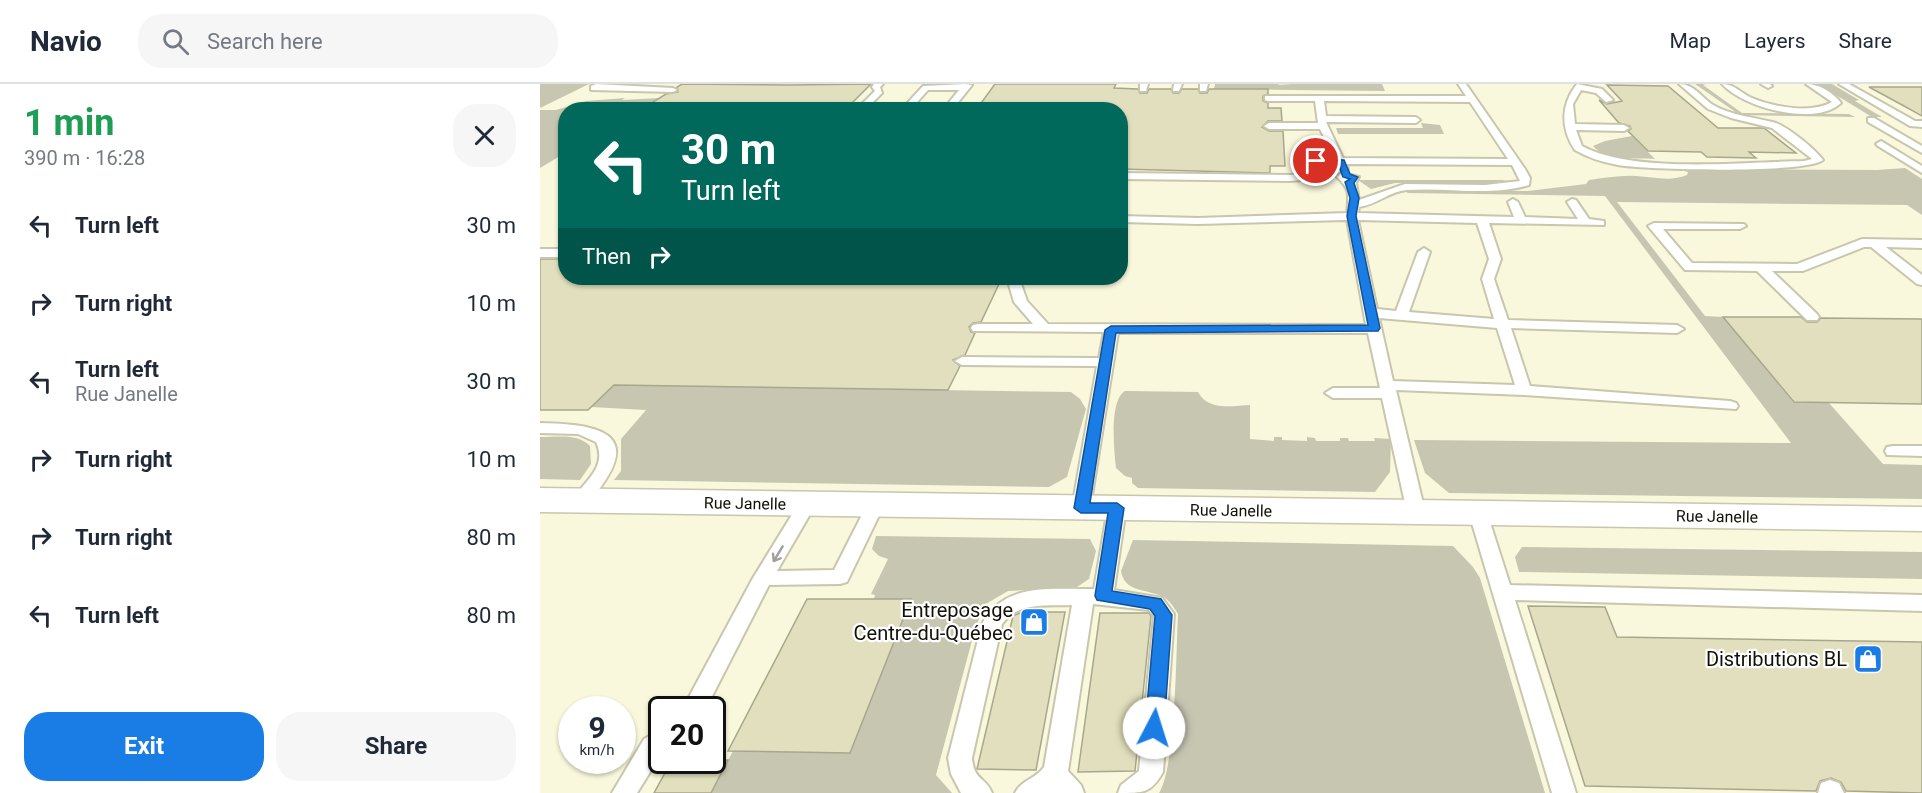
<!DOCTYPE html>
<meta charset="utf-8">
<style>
body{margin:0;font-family:Roboto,sans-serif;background:#f6f6f7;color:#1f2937;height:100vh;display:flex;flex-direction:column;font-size:22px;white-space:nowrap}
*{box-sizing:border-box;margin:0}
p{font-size:20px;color:#747a83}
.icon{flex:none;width:33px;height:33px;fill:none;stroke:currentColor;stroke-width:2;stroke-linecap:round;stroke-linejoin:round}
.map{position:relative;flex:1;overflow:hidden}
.side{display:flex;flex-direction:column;background:#fff;width:540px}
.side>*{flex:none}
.hud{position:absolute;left:18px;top:18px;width:570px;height:183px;border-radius:24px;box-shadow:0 2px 4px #0004;background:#00695c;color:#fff;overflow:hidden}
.speed{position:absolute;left:18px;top:612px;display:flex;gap:12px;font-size:30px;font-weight:700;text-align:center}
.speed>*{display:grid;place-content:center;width:78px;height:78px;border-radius:50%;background:#fff;box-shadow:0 2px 4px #0004;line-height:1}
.speed small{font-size:15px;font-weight:400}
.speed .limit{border:3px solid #111;border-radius:9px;background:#fff;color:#111}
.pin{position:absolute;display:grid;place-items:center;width:51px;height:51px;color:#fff;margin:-26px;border:3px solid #fff;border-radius:50%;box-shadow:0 2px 6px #0007}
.me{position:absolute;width:66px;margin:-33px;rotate:5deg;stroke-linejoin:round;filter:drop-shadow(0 0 4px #0008)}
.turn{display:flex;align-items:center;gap:21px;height:126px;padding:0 24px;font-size:27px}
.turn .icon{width:78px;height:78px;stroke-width:2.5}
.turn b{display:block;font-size:42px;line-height:51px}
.then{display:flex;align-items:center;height:57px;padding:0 24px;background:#0003;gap:12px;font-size:22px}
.round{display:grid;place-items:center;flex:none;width:63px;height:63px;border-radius:24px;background:#f6f6f7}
.overview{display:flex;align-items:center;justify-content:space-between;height:102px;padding:0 24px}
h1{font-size:36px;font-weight:700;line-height:45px;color:#1e9e55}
.button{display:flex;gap:12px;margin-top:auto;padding:12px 24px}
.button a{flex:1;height:69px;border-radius:24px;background:#1a7de5;color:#fff;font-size:24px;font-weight:700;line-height:69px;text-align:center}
.button a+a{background:#f6f6f7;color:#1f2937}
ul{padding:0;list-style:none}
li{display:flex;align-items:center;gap:18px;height:78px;padding:0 24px}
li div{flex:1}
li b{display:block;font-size:22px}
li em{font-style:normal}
header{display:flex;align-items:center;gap:36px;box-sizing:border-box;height:84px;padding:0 30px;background:#fff;border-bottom:2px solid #e0e1e3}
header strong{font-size:28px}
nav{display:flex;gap:33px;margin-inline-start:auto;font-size:21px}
.search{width:420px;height:54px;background:#f6f6f7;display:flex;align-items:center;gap:15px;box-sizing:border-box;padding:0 21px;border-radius:24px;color:#747a83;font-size:22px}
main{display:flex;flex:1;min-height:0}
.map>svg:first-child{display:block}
.green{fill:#c7c6b1}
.building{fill:#e1dfbd;stroke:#a8a78d;stroke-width:1.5}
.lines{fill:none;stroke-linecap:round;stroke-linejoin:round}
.lane-casing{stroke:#c8c6ac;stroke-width:4}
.secondary-casing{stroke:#c8c6ac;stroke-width:3}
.lane{fill:#fff;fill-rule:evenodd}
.secondary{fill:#fff;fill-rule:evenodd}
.oneway{stroke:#a0a09c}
.route{fill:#1a7de5;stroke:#115195;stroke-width:1.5}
.labels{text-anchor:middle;stroke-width:4.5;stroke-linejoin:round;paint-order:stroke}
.street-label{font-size:16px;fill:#121108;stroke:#fff}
.near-poi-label{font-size:20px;fill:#121108;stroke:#fff;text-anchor:end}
</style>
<header>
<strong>Navio</strong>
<div class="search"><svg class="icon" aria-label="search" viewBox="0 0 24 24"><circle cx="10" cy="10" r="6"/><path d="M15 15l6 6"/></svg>Search here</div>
<nav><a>Map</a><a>Layers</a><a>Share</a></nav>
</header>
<main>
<section class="side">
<div class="overview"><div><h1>1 min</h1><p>390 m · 16:28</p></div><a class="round"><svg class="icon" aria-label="close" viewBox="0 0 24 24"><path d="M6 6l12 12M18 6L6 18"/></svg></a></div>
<ul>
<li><svg class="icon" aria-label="left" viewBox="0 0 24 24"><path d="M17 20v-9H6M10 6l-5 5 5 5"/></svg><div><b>Turn left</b></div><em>30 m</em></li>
<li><svg class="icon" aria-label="right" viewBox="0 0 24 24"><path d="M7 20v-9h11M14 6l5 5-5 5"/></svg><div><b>Turn right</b></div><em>10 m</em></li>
<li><svg class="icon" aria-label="left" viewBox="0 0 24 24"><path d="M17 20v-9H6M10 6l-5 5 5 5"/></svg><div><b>Turn left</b><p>Rue Janelle</p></div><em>30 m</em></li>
<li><svg class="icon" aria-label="right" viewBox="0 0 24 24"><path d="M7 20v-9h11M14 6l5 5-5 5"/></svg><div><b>Turn right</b></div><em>10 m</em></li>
<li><svg class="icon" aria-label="right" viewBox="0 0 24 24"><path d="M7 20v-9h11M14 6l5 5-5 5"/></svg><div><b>Turn right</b></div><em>80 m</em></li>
<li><svg class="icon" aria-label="left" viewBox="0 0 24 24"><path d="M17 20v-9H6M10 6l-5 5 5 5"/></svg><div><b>Turn left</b></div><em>80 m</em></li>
</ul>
<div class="button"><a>Exit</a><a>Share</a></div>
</section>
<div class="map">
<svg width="1382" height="709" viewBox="0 0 1382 709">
<rect width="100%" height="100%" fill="#f9f8dd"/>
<!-- green -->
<path class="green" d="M 0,0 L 49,0 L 0,24 Z
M 675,0 L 740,0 L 737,1 L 752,0 L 842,0 L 845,7 L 674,5 Z
M 1155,0 L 1166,0 L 1163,1 L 1202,29 L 1309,30 L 1315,33 L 1200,31 Z
M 1278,0 L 1292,0 L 1319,16 L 1315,17 L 1342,33 L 1332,33 Z
M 85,14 L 82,16 L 119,14 L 100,25 L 26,26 L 25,69 L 0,84 L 0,26 L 16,26 L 46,17 Z
M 881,39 L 900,41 L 904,50 L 798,50 L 796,44 L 883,44 Z
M 1092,52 L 1115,75 C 1097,74 1065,77 1053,62 L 1065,57 Z
M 1365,84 L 1382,95 L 1382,131 L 1367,121 L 1077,118 L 1165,232 L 1183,233 L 1253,318 L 1289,319 L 1343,380 L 1382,381 L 1382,415 L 909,409 L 885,389 L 874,356 L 1251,359 L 1065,112 L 867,109 L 868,107 L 988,107 L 1046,100 L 1049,96 C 1064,94 1081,91 1096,92 C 1114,93 1130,98 1147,91 L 1148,88 L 1138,85 L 1337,86 Z
M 818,96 L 967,96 L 952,99 L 855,99 L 831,105 Z
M 74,301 L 531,308 L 540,315 L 546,325 L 527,393 L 509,403 L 74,396 L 81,387 L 81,355 L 106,326 L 51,323 Z
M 585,307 L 658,308 C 668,327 692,322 710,321 L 710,355 L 734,357 L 734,353 L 742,353 L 742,356 L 767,357 L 767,353 L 775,354 L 776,357 L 800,357 L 800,354 L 808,354 L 809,357 L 835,357 L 834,354 L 851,355 L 850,388 L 835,408 L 598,404 L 592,399 L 592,394 L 585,392 L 576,384 C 574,367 569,316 585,307 Z
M 0,353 C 17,353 38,349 50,362 L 51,380 L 40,396 L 0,395 Z
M 336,452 L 550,455 L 556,467 L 549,495 L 537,503 L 468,507 L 444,521 L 434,549 L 396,691 L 412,709 L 171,709 L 193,667 L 310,669 L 371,516 L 334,515 L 335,511 L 331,510 L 348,475 L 339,472 L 332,465 Z
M 593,456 L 913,462 L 933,483 L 940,494 L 1005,709 L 619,709 C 636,682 636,568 638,530 C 633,522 629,515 621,512 C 606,505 584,508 581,487 Z
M 982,463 L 1382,468 L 1382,495 L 979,488 L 975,473 Z"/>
<!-- building -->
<path class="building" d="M 142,0 L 250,1 L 331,0 L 305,26 L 100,26 L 126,10 L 138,8 L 137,3 Z
M 455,0 L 576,0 L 574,4 L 598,5 L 600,9 L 607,9 L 609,5 L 631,5 L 633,9 L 639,9 L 642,5 L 658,5 L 660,9 L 667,9 L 669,5 L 728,5 L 728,10 L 723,12 L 723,17 L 728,19 L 728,24 L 741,24 L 742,37 L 728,37 L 722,43 L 729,47 L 743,47 L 745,82 L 730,82 L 730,89 L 580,85 L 580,26 L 436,26 Z
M 1067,1 L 1128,2 L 1178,44 L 1224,44 L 1256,69 L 1209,68 L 1216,74 L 1167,73 L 1161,68 L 1108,67 L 1088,47 L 1091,45 L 1090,42 L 1079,39 L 1059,16 L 1067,20 L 1082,17 Z
M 1329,3 L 1382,3 L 1382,32 L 1364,22 Z
M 0,175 L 26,175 L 26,194 L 241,194 L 237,198 L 459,200 L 441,238 L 433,239 L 429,243 L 431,248 L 435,249 L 425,271 L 413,276 L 420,282 L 408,306 L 74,301 L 48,326 L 0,326 Z
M 1183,233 L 1261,233 L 1267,238 L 1277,238 L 1281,234 L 1382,235 L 1382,320 L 1254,318 Z
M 267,515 L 371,515 L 310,669 L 188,667 Z
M 988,522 L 1065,523 L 1077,553 L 1382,558 L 1382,709 L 1306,707 L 1301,698 L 1291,694 L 1280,697 L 1276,707 L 1045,702 Z
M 482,528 L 525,528 L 496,686 L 437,685 L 473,532 Z
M 560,529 L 609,529 L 611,532 L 595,687 L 538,688 Z
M 132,676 L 188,676 L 171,709 L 114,709 Z"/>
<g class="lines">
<!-- lane casing -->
<g class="lane-casing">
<path id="lane" d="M 56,0 L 133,4 L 137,6 L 133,8 L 51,6 L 51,2 Z
M 334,0 L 343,0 L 340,3 L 342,9 L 325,26 L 316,26 L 335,7 L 332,3 Z
M 425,0 L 432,1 L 412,26 L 403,26 L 419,6 L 388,6 L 370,26 L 361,26 L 383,2 Z
M 600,0 L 608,0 L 606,7 L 600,7 Z
M 634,0 L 642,0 L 639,7 L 633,7 Z
M 660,0 L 668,0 L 666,7 L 660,7 Z
M 918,0 L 926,0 L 985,85 L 990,94 L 989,101 C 949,113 908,103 867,106 C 850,107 836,121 819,123 L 818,129 L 974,133 L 968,118 L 973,115 L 978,118 L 985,133 L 1038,135 L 1027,118 L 1032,115 L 1036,116 L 1049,135 L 1064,137 L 1064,141 L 949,139 L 961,175 L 954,195 L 968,236 L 1137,241 L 1144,245 L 1137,249 L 971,244 L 990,302 L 1190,317 L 1196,319 L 1198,322 L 1196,325 L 984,311 L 856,306 L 885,428 L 882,432 L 870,432 L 867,428 L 842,314 L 793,314 L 785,309 L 793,304 L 840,304 L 828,249 L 578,249 L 550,424 L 547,428 L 535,428 L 532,424 L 557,282 L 422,281 L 415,277 L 422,273 L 559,274 L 564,248 L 433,247 L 431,244 L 433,241 L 438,240 L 493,240 L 474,218 L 467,194 L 479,194 L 487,217 L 508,240 L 826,241 L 807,136 L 658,140 L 580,138 L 580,132 L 658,134 L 807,129 C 809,111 810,105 797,93 L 802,89 L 819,93 L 816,99 L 819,116 L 865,100 L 945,101 L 980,97 L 972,81 L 807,80 L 808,86 L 772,95 L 750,97 L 580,95 L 580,89 L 750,91 L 772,89 L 798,82 L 797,80 L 776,80 L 771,77 L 776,74 L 794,74 L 780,45 L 729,45 L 724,42 L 729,39 L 778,39 L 775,17 L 728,17 L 725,16 L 725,12 L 926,12 ZM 784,17 L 930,18 L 968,75 L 803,74 L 786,38 L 876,39 L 880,36 L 876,33 L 786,32 ZM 818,136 L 937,139 L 949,175 L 942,195 L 954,235 L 869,228 L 890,168 L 884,164 L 878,168 L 856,227 L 837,225 ZM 839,234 L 957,244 L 975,301 L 853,297 Z
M 1037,0 L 1062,5 L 1073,16 L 1066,18 L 1056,9 L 1041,6 L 1033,20 L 1035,40 L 1084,41 L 1089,44 L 1084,47 L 1036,46 L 1042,62 C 1094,90 1203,78 1264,77 L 1272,75 L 1232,44 L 1191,34 L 1168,25 L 1139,0 C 1154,0 1161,13 1173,21 C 1192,32 1215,33 1236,39 C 1249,44 1275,65 1283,76 C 1265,90 1107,86 1078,81 C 1062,78 1049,74 1035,66 C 1020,44 1021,20 1037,0 Z
M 1182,0 C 1195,0 1200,9 1212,14 C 1233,23 1271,30 1292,18 L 1266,0 C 1279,0 1293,8 1301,19 C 1275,43 1204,24 1182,0 Z
M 1221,0 L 1230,0 L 1232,2 L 1228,4 Z
M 1299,0 L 1309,0 L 1375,37 L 1382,37 L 1382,43 L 1370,42 Z
M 1328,34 L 1334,34 L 1382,62 L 1382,69 L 1328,38 Z
M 1341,57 L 1382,82 L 1382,89 L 1338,62 L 1336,60 Z
M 1114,139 L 1204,140 L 1206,142 L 1200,145 L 1123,145 L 1152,179 L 1257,180 L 1322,155 L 1382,156 L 1382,164 L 1346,163 L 1382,191 L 1382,201 L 1377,200 L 1331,163 L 1324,163 L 1263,187 L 1232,187 L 1277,230 L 1279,233 L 1277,236 L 1267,236 L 1217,187 L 1145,186 L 1108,142 Z
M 0,165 L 26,165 L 26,173 L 0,173 Z
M 0,339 C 70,340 105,354 47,420 L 35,420 L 32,416 C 44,398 68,383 56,358 L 38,350 L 0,349 Z
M 1353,362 L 1382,362 L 1382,372 L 1347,371 L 1345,367 L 1347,363 Z
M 267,414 L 273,416 L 276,420 L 237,487 L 294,486 L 329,417 L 341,417 L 344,421 L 307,498 L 300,500 L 229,501 L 165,626 L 142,626 L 213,494 L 261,416 Z
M 577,418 L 583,420 L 586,424 L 574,506 L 622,514 L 634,530 L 623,688 C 611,709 604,709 578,709 L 581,701 L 599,687 L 614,532 L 609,526 L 553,520 L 528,687 L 541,701 L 544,709 L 475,709 C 481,696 496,695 504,683 L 532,521 C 507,522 479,517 462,540 L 432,674 C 434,697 445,692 452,709 L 421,709 L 411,690 L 408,674 L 442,540 C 465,497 512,506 554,505 L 568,424 L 571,420 Z
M 938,423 L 944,425 L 947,429 L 970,501 L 1382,511 L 1382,527 L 975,516 L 1036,709 L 1012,709 L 929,429 L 932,425 Z
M 122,645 L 122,669 L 97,709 L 72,709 L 104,655 Z
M 1290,696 L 1299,699 L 1304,709 L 1278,709 L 1281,699 Z"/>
</g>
<!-- secondary casing -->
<g class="secondary-casing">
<path id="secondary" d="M 0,404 L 1382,423 L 1382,447 L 0,428 Z"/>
</g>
<!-- lane -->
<use href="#lane" class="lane"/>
<!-- secondary -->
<use href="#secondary" class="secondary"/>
</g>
<!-- one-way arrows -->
<defs><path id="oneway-shaft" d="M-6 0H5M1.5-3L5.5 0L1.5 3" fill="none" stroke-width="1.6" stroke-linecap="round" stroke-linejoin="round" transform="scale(1.5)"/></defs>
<use class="oneway" href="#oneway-shaft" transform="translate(238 470) rotate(121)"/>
<!-- route -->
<path class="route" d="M 773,75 L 804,76 L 810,90 L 818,93 L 814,99 L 819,114 L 816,132 L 840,244 L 838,247 L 576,249 L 550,419 L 577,419 L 584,424 L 572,507 L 621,515 L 632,531 L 624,644 L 621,650 L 614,653 L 608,650 L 605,644 L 615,532 L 610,525 L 557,516 L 555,512 L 568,429 L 541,429 L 534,424 L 565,246 L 571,242 L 828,241 L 807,132 L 810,114 L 805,98 L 810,95 L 803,93 L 798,80 L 776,80 L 773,79 Z"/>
<!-- icons -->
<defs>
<g id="shop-square" transform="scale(1.5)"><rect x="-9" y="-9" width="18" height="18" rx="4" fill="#1a7de5" stroke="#fff"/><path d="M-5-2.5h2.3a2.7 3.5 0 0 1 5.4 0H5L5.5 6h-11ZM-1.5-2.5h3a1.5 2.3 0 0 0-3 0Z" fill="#fff"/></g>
</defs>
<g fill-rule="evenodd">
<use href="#shop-square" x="494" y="538"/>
<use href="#shop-square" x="1328" y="575"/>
</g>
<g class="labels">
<!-- street labels -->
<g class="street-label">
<text transform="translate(205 419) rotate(1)" y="6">Rue Janelle</text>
<text transform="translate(691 426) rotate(1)" y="6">Rue Janelle</text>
<text transform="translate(1177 432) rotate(1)" y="6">Rue Janelle</text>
</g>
<!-- near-poi labels -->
<g class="near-poi-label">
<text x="473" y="533">Entreposage<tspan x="473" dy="23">Centre-du-Québec</tspan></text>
<text x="1307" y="582">Distributions BL</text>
</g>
</g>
</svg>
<div class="speed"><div>9<small>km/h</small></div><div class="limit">20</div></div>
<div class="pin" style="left:776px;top:77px;background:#d93025"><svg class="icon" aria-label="arrive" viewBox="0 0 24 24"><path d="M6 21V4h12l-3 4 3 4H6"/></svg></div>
<svg class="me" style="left:614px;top:644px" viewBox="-20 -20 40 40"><circle r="19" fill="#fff"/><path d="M0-13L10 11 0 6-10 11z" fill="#1a7de5"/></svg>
<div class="hud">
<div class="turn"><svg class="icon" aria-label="left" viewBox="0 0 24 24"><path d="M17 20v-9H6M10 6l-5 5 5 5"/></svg><div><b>30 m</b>Turn left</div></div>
<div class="then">Then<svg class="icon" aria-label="right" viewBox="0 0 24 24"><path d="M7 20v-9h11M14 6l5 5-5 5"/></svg></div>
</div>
</div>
</main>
